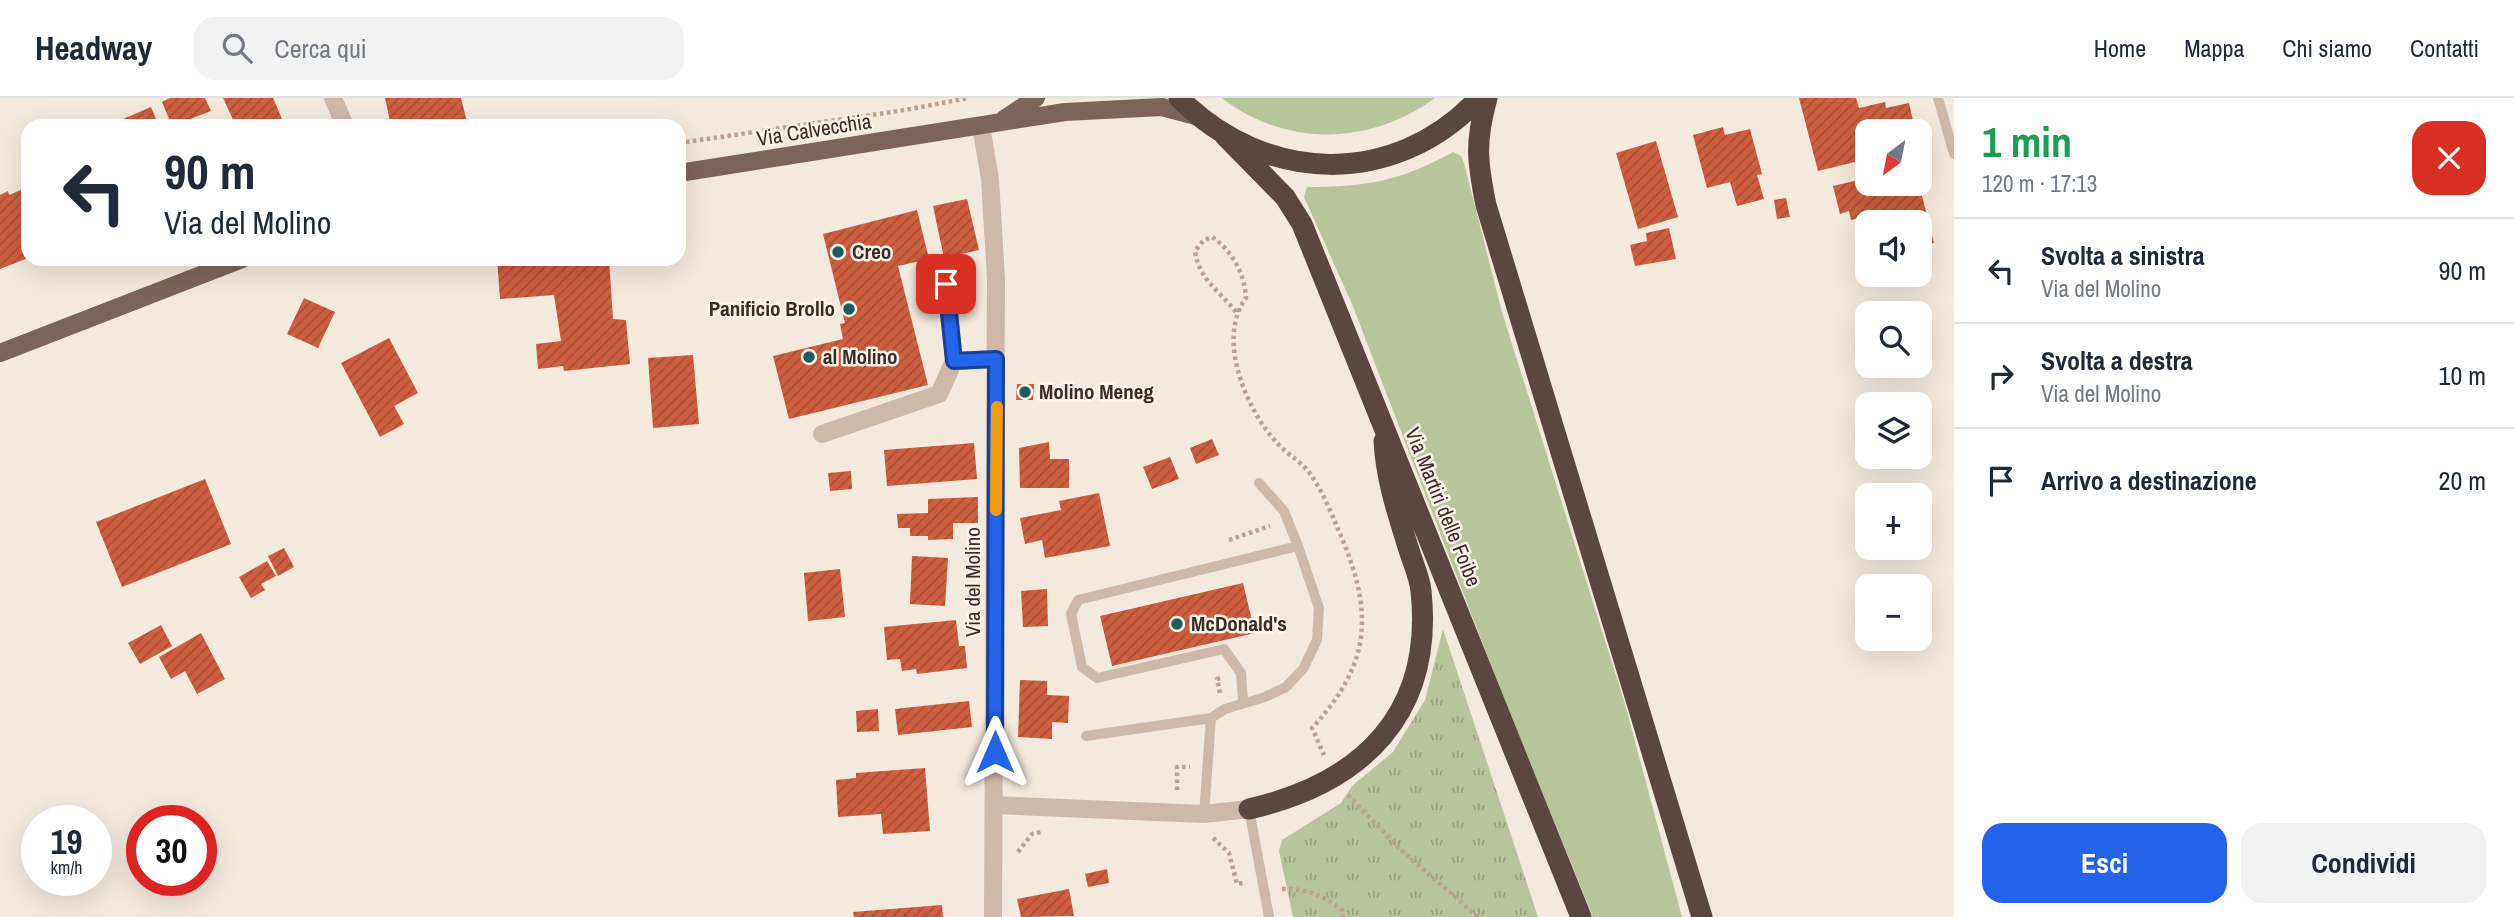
<!DOCTYPE html>
<html lang="it">
<meta charset="utf-8">
<style>
body{margin:0;font-family:"Archivo Narrow",sans-serif;background:#f2f2f3;color:#1f2937;height:100vh;display:flex;flex-direction:column;font-size:26px;white-space:nowrap}
*{box-sizing:border-box;margin:0}
p{font-size:23px;color:#747a83}
.icon{flex:none;width:38px;height:38px;fill:none;stroke:currentColor;stroke-width:2;stroke-linecap:round;stroke-linejoin:round}
.map{position:relative;flex:1;overflow:hidden}
.panel{display:flex;flex-direction:column;background:#fff;width:560px}
.panel>*{flex:none}
.top-card{position:absolute;left:21px;top:21px;width:665px;height:147px;border-radius:21px;box-shadow:0 7px 28px #0002;background:#fff;color:#1f2937;overflow:hidden}
.needle{width:46px;rotate:212deg}
.controls{position:absolute;left:1855px;top:21px;display:grid;gap:14px}
.controls a{display:grid;place-items:center;width:77px;height:77px;border-radius:14px;background:#fff;box-shadow:0 7px 28px #0002;font-size:35px}
.speed{position:absolute;left:21px;top:707px;display:flex;gap:14px;font-size:35px;font-weight:700;text-align:center}
.speed>*{display:grid;place-content:center;width:91px;height:91px;border-radius:50%;background:#fff;box-shadow:0 7px 28px #0002;line-height:1}
.speed small{font-size:18px;font-weight:400}
.speed .limit{border:10px solid #d22;background:#fff;color:#111}
.pin{position:absolute;display:grid;place-items:center;width:60px;height:60px;color:#fff;margin:-30px;border-radius:14px;box-shadow:0 4px 10px #0006}
.me{position:absolute;width:77px;margin:-38px;rotate:0deg;stroke-linejoin:round;filter:drop-shadow(0 0 5px #0008)}
.turn{display:flex;align-items:center;gap:24px;height:147px;padding:0 28px;font-size:32px}
.turn .icon{width:91px;height:91px;stroke-width:2.5}
.turn b{display:block;font-size:49px;line-height:60px}
.round{display:grid;place-items:center;flex:none;width:74px;height:74px;border-radius:21px;background:#f2f2f3}
.summary{display:flex;align-items:center;justify-content:space-between;height:119px;padding:0 28px}
h1{font-size:42px;font-weight:800;line-height:52px;color:#1e9e55}
.cta{display:flex;gap:14px;margin-top:auto;padding:14px 28px}
.cta a{flex:1;height:80px;border-radius:21px;background:#2563eb;color:#fff;font-size:28px;font-weight:800;line-height:80px;text-align:center}
.cta a+a{background:#f2f2f3;color:#1f2937}
ul{padding:0;list-style:none}
li{display:flex;align-items:center;gap:21px;height:105px;padding:0 28px;border-top:2px solid #e0e1e3}
li div{flex:1}
li b{display:block;font-size:26px}
li em{font-style:normal}
header{display:flex;align-items:center;gap:42px;box-sizing:border-box;height:98px;padding:0 35px;background:#fff;border-bottom:2px solid #e0e1e3}
header strong{font-size:33px}
nav{display:flex;gap:38px;margin-inline-start:auto;font-size:24px}
.search{width:490px;height:63px;background:#f2f2f3;display:flex;align-items:center;gap:18px;box-sizing:border-box;padding:0 24px;border-radius:21px;color:#747a83;font-size:26px}
main{display:flex;flex:1;min-height:0}
.map>svg:first-child{display:block}
.grass{fill:#b8c59c}
.park{fill:url(#park-tufts)}
.building{fill:url(#building-hatch)}
.lines{fill:none;stroke-linecap:round;stroke-linejoin:round}
.path{stroke:#baa292;stroke-width:4.5;stroke-dasharray:3.5 3.5;stroke-linecap:butt}
.lane{stroke:#ceb8a8;stroke-width:10}
.street{stroke:#ceb8a8;stroke-width:18}
.primary{stroke:#7d6459;stroke-width:18}
.highway{stroke:#5b473f;stroke-width:21}
.route-casing{stroke:#184099;stroke-width:18}
.route{stroke:#2563eb;stroke-width:12}
.slow{stroke:#f59e0b;stroke-width:12}
.poi-dot{fill:#1b5c5f;stroke:#fbf3ea;stroke-width:2.5}
.labels{text-anchor:middle;stroke-width:5;stroke-linejoin:round;paint-order:stroke}
.street-label{font-size:21px;fill:#3a2d28;stroke:#fbf3ea}
.poi-label{font-size:21px;font-weight:bold;fill:#3a2d28;stroke:#fbf3ea;text-anchor:start}
</style>
<header>
<strong>Headway</strong>
<div class="search"><svg class="icon" aria-label="search" viewBox="0 0 24 24"><circle cx="10" cy="10" r="6"/><path d="M15 15l6 6"/></svg>Cerca qui</div>
<nav><a>Home</a><a>Mappa</a><a>Chi siamo</a><a>Contatti</a></nav>
</header>
<main>
<div class="map">
<svg width="1954" height="819" viewBox="0 0 1954 819">
<defs>
<pattern id="park-tufts" width="24" height="20" patternUnits="userSpaceOnUse" patternTransform="scale(1.75)"><rect width="24" height="20" fill="#b8c59c"/><path d="M3 7l-1-3M5 7V3M7 7l1-3M15 17l-1-3M17 17v-4M19 17l1-3" fill="none" stroke="#97a07f"/></pattern>
<pattern id="building-hatch" width="6" height="6" patternUnits="userSpaceOnUse" patternTransform="scale(1.75)"><rect width="6" height="6" fill="#ce5f41"/><path d="M-1 1l2-2M0 6l6-6M5 7l2-2" fill="none" stroke="#a84f36"/></pattern>
</defs>
<rect width="100%" height="100%" fill="#f4e9dd"/>
<!-- grass -->
<path class="grass" d="M 1222,0 L 1435,0 C 1371,47 1286,50 1222,0 Z
M 1453,54 L 1461,58 L 1464,65 L 1502,214 L 1625,606 L 1682,819 L 1593,819 L 1504,601 L 1352,206 L 1304,99 L 1307,89 C 1366,89 1401,83 1453,54 Z"/>
<!-- park -->
<path class="park" d="M 1443,531 L 1538,819 L 1293,819 L 1279,753 L 1282,742 L 1341,705 L 1352,688 L 1393,654 L 1425,602 Z"/>
<!-- building -->
<path class="building" d="M 170,0 L 205,0 L 211,13 L 172,28 L 162,4 Z
M 223,0 L 273,0 L 285,28 L 236,28 Z
M 385,0 L 461,0 L 468,28 L 391,28 Z
M 1799,0 L 1856,0 L 1859,10 L 1885,4 L 1886,10 L 1909,5 L 1914,27 L 1921,26 L 1929,58 L 1920,60 L 1920,33 L 1867,33 L 1867,61 L 1818,73 Z
M 151,9 L 159,28 L 107,28 Z
M 1723,29 L 1725,37 L 1750,31 L 1762,76 L 1757,77 L 1764,101 L 1737,108 L 1730,84 L 1707,90 L 1693,37 Z
M 1656,43 L 1678,119 L 1638,131 L 1616,55 Z
M 1867,80 L 1867,86 L 1919,86 L 1934,145 L 1920,148 L 1920,124 L 1867,124 L 1866,133 L 1863,119 L 1851,122 L 1849,113 L 1840,116 L 1833,88 Z
M 28,89 L 28,160 L 0,171 L 0,97 L 8,93 L 9,97 Z
M 1786,100 L 1790,119 L 1777,121 L 1774,102 Z
M 967,101 L 979,152 L 944,160 L 933,108 Z
M 917,112 L 929,161 L 898,168 L 928,287 L 789,321 L 773,258 L 843,241 L 840,226 L 845,225 L 823,136 Z
M 1669,130 L 1676,161 L 1635,168 L 1630,147 L 1647,143 L 1646,135 Z
M 56,161 L 73,161 L 58,167 Z
M 497,161 L 609,161 L 613,221 L 626,222 L 630,266 L 564,273 L 563,268 L 538,271 L 536,246 L 561,243 L 554,197 L 500,201 Z
M 304,200 L 335,214 L 318,250 L 287,236 Z
M 389,240 L 418,295 L 394,308 L 404,326 L 380,339 L 341,265 Z
M 693,257 L 699,326 L 653,330 L 648,260 Z
M 1017,286 L 1034,286 L 1033,302 L 1016,302 Z
M 1212,341 L 1219,357 L 1196,366 L 1190,350 Z
M 1049,344 L 1050,361 L 1069,361 L 1069,390 L 1020,390 L 1019,350 Z
M 974,345 L 977,381 L 887,388 L 884,352 Z
M 1170,359 L 1179,381 L 1152,391 L 1143,369 Z
M 851,373 L 852,391 L 830,393 L 828,375 Z
M 205,381 L 231,446 L 122,489 L 96,424 Z
M 1099,395 L 1110,448 L 1045,460 L 1042,442 L 1025,446 L 1020,420 L 1061,412 L 1059,403 Z
M 978,399 L 978,425 L 953,425 L 953,441 L 928,442 L 928,438 L 910,438 L 910,430 L 898,430 L 897,416 L 928,415 L 928,401 Z
M 284,450 L 294,469 L 278,478 L 268,458 Z
M 912,458 L 948,460 L 945,508 L 910,506 Z
M 267,463 L 276,478 L 261,486 L 265,492 L 251,500 L 239,479 Z
M 840,471 L 845,519 L 808,523 L 804,475 Z
M 1243,485 L 1255,535 L 1112,568 L 1100,518 Z
M 1047,491 L 1048,528 L 1023,529 L 1021,493 Z
M 956,522 L 959,548 L 965,548 L 967,570 L 917,576 L 916,571 L 902,573 L 900,561 L 887,562 L 884,529 Z
M 161,527 L 172,548 L 140,566 L 128,545 Z
M 201,535 L 225,581 L 197,596 L 185,573 L 171,581 L 159,559 Z
M 1020,582 L 1047,583 L 1047,597 L 1069,598 L 1068,625 L 1052,624 L 1052,641 L 1018,639 Z
M 969,603 L 972,629 L 898,637 L 895,611 Z
M 878,611 L 879,633 L 857,634 L 856,613 Z
M 925,670 L 930,733 L 883,736 L 881,716 L 838,719 L 836,682 L 856,680 L 856,675 Z
M 1107,771 L 1109,785 L 1088,789 L 1085,776 Z
M 1069,791 L 1074,818 L 1021,819 L 1017,801 Z
M 942,807 L 943,819 L 854,819 L 853,814 Z"/>
<g class="lines">
<!-- path -->
<path class="path" d="M 679,45 L 905,12 L 968,0
M 1236,214 C 1219,192 1199,182 1195,153 L 1204,142 L 1212,139 C 1232,152 1245,177 1246,200 C 1216,241 1246,311 1277,345 C 1287,356 1300,363 1309,374 C 1321,390 1330,412 1338,431 C 1373,511 1374,563 1312,630 L 1324,657
M 1229,442 L 1270,428
M 1220,595 L 1217,581 L 1222,580
M 1177,692 L 1177,669 L 1190,669
M 1348,697 L 1402,753 L 1478,819
M 1213,740 L 1229,755 L 1237,786 L 1243,785
M 1018,754 L 1032,736 L 1041,734
M 1282,791 C 1306,790 1322,797 1342,812 L 1343,819"/>
<!-- lane -->
<path class="lane" d="M 1938,0 L 1954,56
M 1243,604 L 1241,575 L 1224,551 L 1097,580 L 1082,569 L 1071,516 L 1078,502 L 1298,448
M 1086,638 L 1211,620
M 1249,711 L 1269,819
M 1204,716 L 1211,620 L 1225,611 L 1265,599 L 1286,589 L 1303,571 L 1317,542 L 1319,510 L 1298,448 L 1284,413 L 1259,385"/>
<!-- street -->
<path class="street" d="M 333,0 L 345,28
M 981,28 L 990,81 L 996,181 L 993,819
M 946,186 L 954,263 L 996,261
M 822,336 L 939,296 L 954,263
M 995,707 L 1204,716 L 1249,711"/>
<!-- primary -->
<path class="primary" d="M 1004,21 L 1036,0
M 679,75 L 1065,14 L 1162,9 L 1199,19
M 0,255 L 242,161"/>
<!-- highway -->
<path class="highway" d="M 1179,0 C 1265,86 1394,91 1479,0
M 1487,0 C 1475,44 1477,63 1486,107 L 1702,819
M 1225,38 L 1285,99 L 1302,126 L 1581,819
M 1249,711 C 1363,685 1434,615 1421,493 C 1420,480 1413,465 1409,452 C 1398,416 1386,382 1384,343"/>
</g>
<g class="lines">
<!-- route casing -->
<g class="route-casing">
<path id="route" d="M 946,186 L 954,263 L 996,261 L 995,654"/>
</g>
<!-- route -->
<use href="#route" class="route"/>
<!-- slow -->
<path class="slow" d="M 996,412 L 997,309"/>
</g>
<!-- markers -->
<g class="poi-dot">
<circle cx="838" cy="154" r="7"/>
<circle cx="849" cy="211" r="7"/>
<circle cx="809" cy="259" r="7"/>
<circle cx="1025" cy="294" r="7"/>
<circle cx="1177" cy="526" r="7"/>
</g>
<g class="labels">
<!-- street labels -->
<g class="street-label">
<text transform="translate(814 32) rotate(-9)" y="7">Via Calvecchia</text>
<text transform="translate(1443 409) rotate(68)" y="7">Via Martiri delle Foibe</text>
<text transform="translate(973 484) rotate(-90)" y="7">Via del Molino</text>
</g>
<!-- poi labels -->
<g class="poi-label">
<text x="852" y="161">Creo</text>
<text x="835" y="218" text-anchor="end">Panificio Brollo</text>
<text x="823" y="266">al Molino</text>
<text x="1039" y="301">Molino Meneg</text>
<text x="1191" y="533">McDonald's</text>
</g>
</g>
</svg>
<div class="controls">
<a><svg class="needle" viewBox="-14 -14 28 28"><path d="M0-13l5 13h-10z" fill="#e53935"/><path d="M0 13l5-13h-10z" fill="#747a83"/></svg></a>
<a><svg class="icon" aria-label="sound" viewBox="0 0 24 24"><path d="M4 9h4l5-4v14l-5-4H4zM17 9q2 3 0 6"/></svg></a>
<a><svg class="icon" aria-label="search" viewBox="0 0 24 24"><circle cx="10" cy="10" r="6"/><path d="M15 15l6 6"/></svg></a>
<a><svg class="icon" aria-label="layers" viewBox="0 0 24 24"><path d="M12 4l9 5-9 5-9-5zM3 14l9 5 9-5"/></svg></a>
<a>+</a>
<a>−</a>
</div>
<div class="speed"><div>19<small>km/h</small></div><div class="limit">30</div></div>
<div class="pin" style="left:946px;top:186px;background:#d93025"><svg class="icon" aria-label="arrive" viewBox="0 0 24 24"><path d="M6 21V4h12l-3 4 3 4H6"/></svg></div>
<svg class="me" style="left:995px;top:654px" viewBox="-20 -20 40 40"><path d="M0-17L14 15 0 8-14 15z" fill="#2563eb" stroke="#fff" stroke-width="4"/></svg>
<div class="top-card">
<div class="turn"><svg class="icon" aria-label="left" viewBox="0 0 24 24"><path d="M17 20v-9H6M10 6l-5 5 5 5"/></svg><div><b>90 m</b>Via del Molino</div></div>
</div>
</div>
<section class="panel">
<div class="summary"><div><h1>1 min</h1><p>120 m · 17:13</p></div><a class="round" style="background:#d93025;color:#fff"><svg class="icon" aria-label="close" viewBox="0 0 24 24"><path d="M6 6l12 12M18 6L6 18"/></svg></a></div>
<ul>
<li><svg class="icon" aria-label="left" viewBox="0 0 24 24"><path d="M17 20v-9H6M10 6l-5 5 5 5"/></svg><div><b>Svolta a sinistra</b><p>Via del Molino</p></div><em>90 m</em></li>
<li><svg class="icon" aria-label="right" viewBox="0 0 24 24"><path d="M7 20v-9h11M14 6l5 5-5 5"/></svg><div><b>Svolta a destra</b><p>Via del Molino</p></div><em>10 m</em></li>
<li><svg class="icon" aria-label="arrive" viewBox="0 0 24 24"><path d="M6 21V4h12l-3 4 3 4H6"/></svg><div><b>Arrivo a destinazione</b></div><em>20 m</em></li>
</ul>
<div class="cta"><a>Esci</a><a>Condividi</a></div>
</section>
</main>
